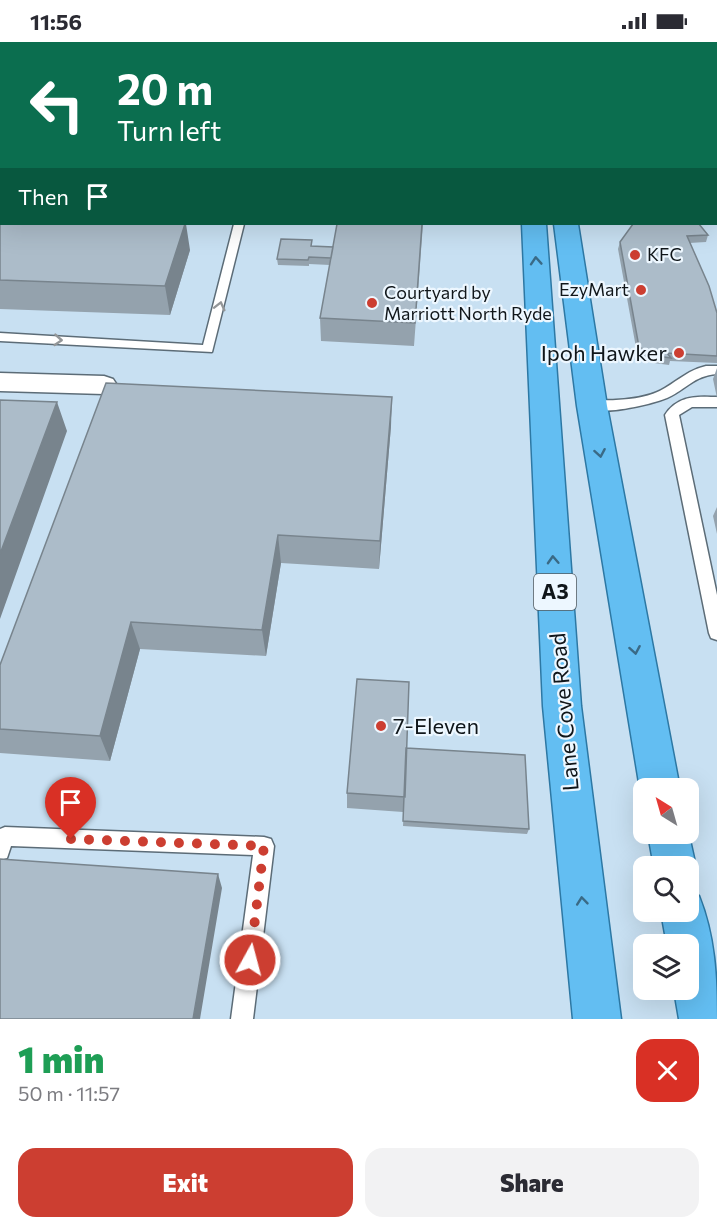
<!DOCTYPE html>
<meta charset="utf-8">
<style>
body{margin:0;font-family:Commissioner,sans-serif;background:#f2f2f3;color:#2b2b33;height:100vh;display:flex;flex-direction:column;font-size:22px;white-space:nowrap}
*{box-sizing:border-box;margin:0}
p{font-size:20px;color:#7c7c81}
.icon{flex:none;width:33px;height:33px;fill:none;stroke:currentColor;stroke-width:2;stroke-linecap:round;stroke-linejoin:round}
.map{position:relative;height:977px;overflow:hidden}
.panel{display:flex;flex-direction:column;background:#fff;flex:1}
.panel>*{flex:none}
.top-card{position:absolute;left:0px;top:0px;width:717px;height:183px;box-shadow:0 6px 24px #0002;background:#0b6e4f;color:#fff;overflow:hidden}
.needle{width:39px;rotate:323deg}
.controls{position:absolute;left:633px;top:736px;display:grid;gap:12px}
.controls a{display:grid;place-items:center;width:66px;height:66px;border-radius:12px;background:#fff;box-shadow:0 6px 24px #0002;font-size:30px}
.pin{position:absolute;display:grid;place-items:center;width:51px;height:51px;color:#fff;margin:-62px -26px;border-radius:50% 50% 50% 0;rotate:-45deg;box-shadow:0 0 6px #0007}
.pin .icon{rotate:45deg}
.me{position:absolute;width:66px;margin:-33px;rotate:7deg;stroke-linejoin:round;filter:drop-shadow(0 0 4px #0008)}
.turn{display:flex;align-items:center;gap:21px;height:126px;padding:0 18px;font-size:27px}
.turn .icon{width:78px;height:78px;stroke-width:2.5}
.turn b{display:block;font-size:42px;line-height:51px}
.then{display:flex;align-items:center;height:57px;padding:0 18px;background:#0003;gap:12px;font-size:22px}
.round{display:grid;place-items:center;flex:none;width:63px;height:63px;border-radius:18px;background:#f2f2f3}
.summary{display:flex;align-items:center;justify-content:space-between;height:102px;padding:0 18px}
h1{font-size:36px;font-weight:800;line-height:45px;color:#1e9e55}
.cta{display:flex;gap:12px;margin-top:auto;padding:12px 18px}
.cta a{flex:1;height:69px;border-radius:18px;background:#cc3e31;color:#fff;font-size:24px;font-weight:800;line-height:69px;text-align:center}
.cta a+a{background:#f2f2f3;color:#2b2b33}
.status{display:flex;justify-content:space-between;align-items:center;height:42px;padding:0 30px;background:#fff;direction:ltr}
.status svg{height:16px;fill:currentColor}
.map>svg:first-child{display:block}
.built{fill:#c8e0f2;fill-rule:evenodd}
.lines{fill:none;stroke-linecap:round;stroke-linejoin:round}
.service-casing{stroke:#5c6c77;stroke-width:3}
.minor-casing{stroke:#5c6c77;stroke-width:3}
.secondary-casing{stroke:#5c6c77;stroke-width:3}
.trunk-casing{stroke:#2d78a4;stroke-width:3}
.service{fill:#fff;fill-rule:evenodd}
.minor{fill:#fff;fill-rule:evenodd}
.secondary{fill:#c4e6fa;fill-rule:evenodd}
.trunk{fill:#63bef2;fill-rule:evenodd}
.wall{fill:#94a2ad}
.shaded-wall{fill:#78848d}
.building{fill:#acbcc9;stroke:#78848d;stroke-width:1.5}
.oneway{stroke:#3a6a86}
.oneway2{stroke:#939698}
.route{stroke:#cc3e31;stroke-width:10;stroke-dasharray:0 18}
.poi-dot{fill:#cc3e31;stroke:#edf7ff;stroke-width:2}
.labels{text-anchor:middle;stroke-width:4.5;stroke-linejoin:round;paint-order:stroke}
.far-poi-label{font-size:18px;fill:#10161a;stroke:#edf7ff;text-anchor:start}
.shield{fill:#edf7ff;stroke:#525a5f;stroke-width:1.5}
.shield-label{font-size:21px;font-weight:bold;fill:#10161a}
.poi-label{font-size:22px;fill:#10161a;stroke:#edf7ff;text-anchor:end}
.street-label{font-size:22px;fill:#10161a;stroke:#edf7ff}
</style>
<div class="status"><b>11:56</b><svg viewBox="0 0 49 12"><path d="M0 12V9h3v3zM5 12V6h3v6zM10 12V3h3v9zM15 12V0h3v12zM26 1h20v11H26zM47 4h2v5h-2z"/></svg></div>
<div class="map">
<svg width="717" height="977" viewBox="0 0 717 977">
<rect width="100%" height="100%" fill="#daebf8"/>
<!-- built -->
<path class="built" d="M 0,0 L 717,0 L 717,977 L 0,977 ZM 2,2 L 716,2 L 716,182 L 2,182 ZM 644,747 L 688,747 L 688,792 L 644,792 ZM 644,825 L 688,825 L 688,870 L 644,870 ZM 644,903 L 688,903 L 688,948 L 644,948 Z"/>
<g class="lines">
<!-- service casing -->
<g class="service-casing">
<path id="service" d="M 716,136 L 717,136 L 717,142 L 716,142 Z
M 716,166 L 717,166 L 717,172 L 716,172 Z
M 234,182 L 244,182 L 212,310 L 0,299 L 0,291 L 203,303 Z
M 706,324 L 717,324 L 717,332 C 693,334 687,347 667,356 C 653,362 595,376 585,364 C 592,356 606,359 616,358 C 633,357 651,355 665,346 C 680,337 689,328 706,324 Z
M 711,355 L 717,355 L 717,365 L 692,365 L 679,373 L 717,553 L 717,598 L 711,596 L 709,591 L 665,373 C 676,356 692,354 711,355 Z
M 5,785 L 264,795 L 271,797 L 274,804 L 253,977 L 231,977 L 253,813 L 11,804 L 7,816 L 0,818 L 0,787 Z"/>
</g>
<!-- minor casing -->
<g class="minor-casing">
<path id="minor" d="M 609,0 L 633,0 L 608,2 Z
M 0,331 L 104,334 L 113,337 L 117,343 L 113,349 L 104,352 L 0,349 Z"/>
</g>
<!-- secondary casing -->
<g class="secondary-casing">
<path id="secondary" d="M 305,0 L 371,0 L 372,2 L 306,2 Z"/>
</g>
<!-- trunk casing -->
<g class="trunk-casing">
<path id="trunk" d="M 508,0 L 526,0 L 527,2 L 508,2 Z
M 546,0 L 564,0 L 565,2 L 546,2 Z
M 522,182 L 546,182 L 581,664 L 621,977 L 573,977 L 543,664 Z
M 554,182 L 578,182 L 607,364 L 680,747 L 644,747 L 644,756 L 640,747 L 577,364 Z
M 688,789 L 696,825 L 688,841 L 688,825 L 654,825 L 648,792 L 688,792 Z
M 688,850 L 699,854 C 715,894 717,935 717,977 L 679,977 L 674,948 L 688,948 L 688,903 L 667,903 L 661,870 L 688,870 Z"/>
</g>
<!-- service -->
<use href="#service" class="service"/>
<!-- minor -->
<use href="#minor" class="minor"/>
<!-- secondary -->
<use href="#secondary" class="secondary"/>
<!-- trunk -->
<use href="#trunk" class="trunk"/>
</g>
<!-- wall -->
<path class="wall" d="M 0,127 L 190,208 L 170,273 L 0,267 Z
M 423,182 L 414,304 L 321,299 L 320,276 L 330,223 L 309,222 L 309,224 L 278,223 L 277,217 L 312,204 L 333,205 Z
M 633,182 L 708,193 L 706,200 L 689,201 L 717,271 L 717,321 L 670,319 L 669,323 L 654,321 L 637,311 L 618,207 L 620,200 Z
M 717,326 L 717,356 L 713,337 Z
M 391,384 L 379,527 L 281,521 L 266,614 L 140,607 L 110,719 L 0,711 L 0,623 Z
M 717,465 L 717,492 L 713,474 Z
M 406,706 L 529,787 L 527,792 L 403,784 L 404,763 L 403,770 L 347,766 L 347,751 Z"/>
<!-- shaded-wall -->
<path class="shaded-wall" d="M 717,91 L 717,117 L 716,118 L 716,92 Z
M 185,182 L 186,182 L 190,208 L 170,273 L 165,244 Z
M 392,355 L 391,384 L 379,527 L 380,499 Z
M 57,360 L 67,389 L 0,577 L 0,512 Z
M 278,493 L 281,521 L 266,614 L 262,588 Z
M 131,580 L 140,607 L 110,719 L 100,694 Z
M 218,832 L 222,846 L 200,977 L 193,977 Z"/>
<!-- building -->
<path class="building" d="M 706,0 L 717,0 L 717,91 L 716,92 L 716,2 L 698,2 Z
M 0,127 L 2,127 L 2,182 L 185,182 L 165,244 L 0,238 Z
M 337,182 L 422,182 L 415,281 L 320,276 Z
M 633,182 L 699,182 L 708,193 L 687,194 L 709,244 L 717,271 L 717,314 L 667,311 L 671,316 L 657,314 L 639,305 L 620,200 Z
M 281,197 L 312,198 L 311,204 L 333,205 L 331,216 L 309,215 L 308,218 L 277,217 Z
M 106,341 L 392,355 L 380,499 L 278,493 L 262,588 L 131,580 L 100,694 L 0,687 L 0,623 Z
M 0,358 L 57,360 L 0,512 Z
M 357,637 L 409,640 L 405,755 L 347,751 Z
M 406,706 L 525,713 L 529,787 L 403,779 Z
M 0,817 L 218,832 L 193,977 L 0,977 Z"/>
<!-- one-way arrows -->
<defs><path id="oneway-chevron" d="M-2-3.5L2.5 0L-2 3.5" fill="none" stroke-width="1.6" stroke-linecap="round" stroke-linejoin="round" transform="scale(1.5)"/></defs>
<g class="oneway">
<use href="#oneway-chevron" transform="translate(536 219) rotate(-94)"/>
<use href="#oneway-chevron" transform="translate(600 411) rotate(80)"/>
<use href="#oneway-chevron" transform="translate(553 518) rotate(-93)"/>
<use href="#oneway-chevron" transform="translate(635 608) rotate(80)"/>
<use href="#oneway-chevron" transform="translate(582 859) rotate(-96)"/>
</g>
<g class="oneway2">
<use href="#oneway-chevron" transform="translate(220 264) rotate(-76)"/>
<use href="#oneway-chevron" transform="translate(58 298) rotate(4)"/>
</g>
<g class="lines">
<!-- route -->
<path class="route" d="M 71,797 L 264,804 L 250,918"/>
</g>
<!-- markers -->
<g class="poi-dot">
<circle cx="635" cy="213" r="6"/>
<circle cx="641" cy="248" r="6"/>
<circle cx="372" cy="261" r="6"/>
<circle cx="679" cy="311" r="6"/>
<circle cx="381" cy="684" r="6"/>
</g>
<g class="labels">
<!-- far-poi labels -->
<g class="far-poi-label">
<text x="647" y="219">KFC</text>
<text x="629" y="254" text-anchor="end">EzyMart</text>
<text x="384" y="257">Courtyard by<tspan x="384" dy="21">Marriott North Ryde</tspan></text>
</g>
<!-- shield labels -->
<rect class="shield" x="534" y="532" width="42" height="36" rx="4.5"/>
<g class="shield-label">
<text x="555" y="557">A3</text>
</g>
<!-- poi labels -->
<g class="poi-label">
<text x="667" y="319">Ipoh Hawker</text>
<text x="393" y="692" text-anchor="start">7-Eleven</text>
</g>
<!-- street labels -->
<g class="street-label">
<text transform="translate(564 670) rotate(-95)" y="8">Lane Cove Road</text>
</g>
</g>
</svg>
<div class="controls">
<a><svg class="needle" viewBox="-14 -14 28 28"><path d="M0-13l5 13h-10z" fill="#e53935"/><path d="M0 13l5-13h-10z" fill="#7c7c81"/></svg></a>
<a><svg class="icon" aria-label="search" viewBox="0 0 24 24"><circle cx="10" cy="10" r="6"/><path d="M15 15l6 6"/></svg></a>
<a><svg class="icon" aria-label="layers" viewBox="0 0 24 24"><path d="M12 4l9 5-9 5-9-5zM3 14l9 5 9-5"/></svg></a>
</div>
<div class="pin" style="left:71px;top:797px;background:#d93025"><svg class="icon" aria-label="arrive" viewBox="0 0 24 24"><path d="M6 21V4h12l-3 4 3 4H6"/></svg></div>
<svg class="me" style="left:250px;top:918px" viewBox="-20 -20 40 40"><circle r="17" fill="#cc3e31" stroke="#fff" stroke-width="3"/><path d="M0-11L8 9 0 5-8 9z" fill="#fff"/></svg>
<div class="top-card">
<div class="turn"><svg class="icon" aria-label="left" viewBox="0 0 24 24"><path d="M17 20v-9H6M10 6l-5 5 5 5"/></svg><div><b>20 m</b>Turn left</div></div>
<div class="then">Then<svg class="icon" aria-label="arrive" viewBox="0 0 24 24"><path d="M6 21V4h12l-3 4 3 4H6"/></svg></div>
</div>
</div>
<section class="panel">
<div class="summary"><div><h1>1 min</h1><p>50 m · 11:57</p></div><a class="round" style="background:#d93025;color:#fff"><svg class="icon" aria-label="close" viewBox="0 0 24 24"><path d="M6 6l12 12M18 6L6 18"/></svg></a></div>
<div class="cta"><a>Exit</a><a>Share</a></div>
</section>
